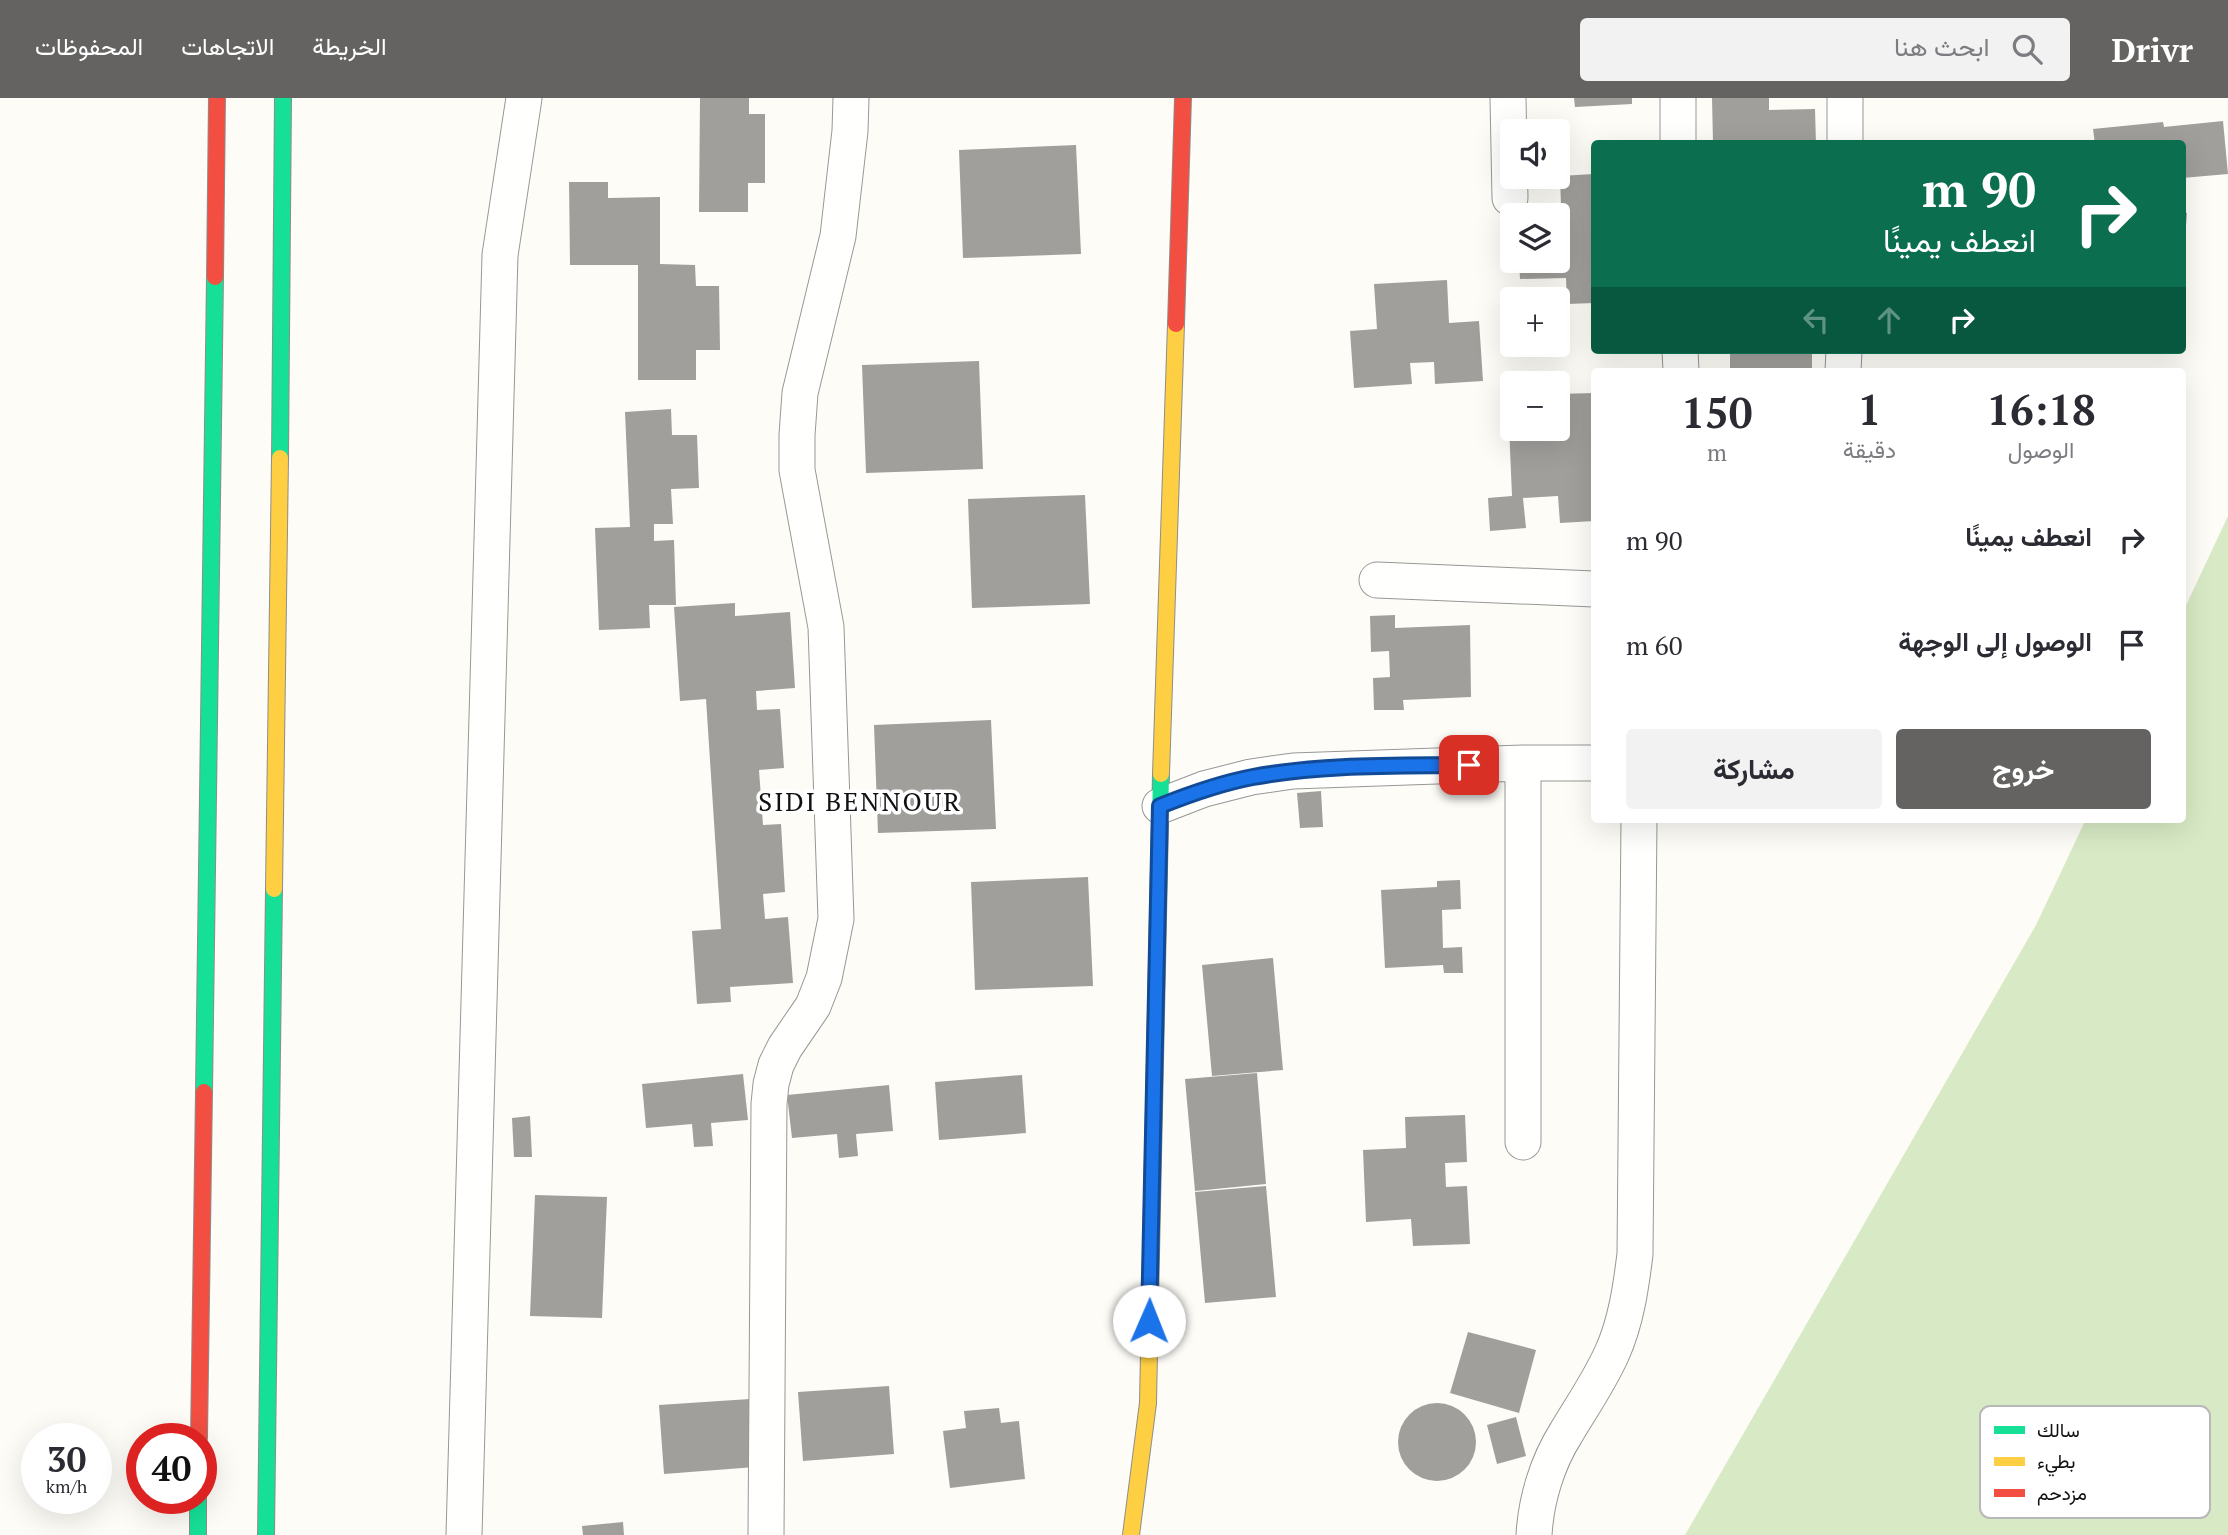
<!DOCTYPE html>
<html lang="ar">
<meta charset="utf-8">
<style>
body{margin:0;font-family:"PT Serif",Vazirmatn,serif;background:#f2f2f3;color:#2b2b33;direction:rtl;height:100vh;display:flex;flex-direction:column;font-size:26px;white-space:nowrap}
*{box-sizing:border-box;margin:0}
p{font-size:23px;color:#7c7c81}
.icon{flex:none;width:38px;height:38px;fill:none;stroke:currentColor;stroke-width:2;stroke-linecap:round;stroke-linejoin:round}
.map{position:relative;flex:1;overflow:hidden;direction:ltr}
.side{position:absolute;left:1591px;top:270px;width:595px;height:455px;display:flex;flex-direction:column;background:#fff;border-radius:7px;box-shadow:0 7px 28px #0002;direction:rtl}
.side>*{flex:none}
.hud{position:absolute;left:1591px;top:42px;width:595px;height:214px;border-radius:7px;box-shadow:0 7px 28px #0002;direction:rtl;background:#0b6e4f;color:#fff;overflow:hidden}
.buttons{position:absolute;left:1500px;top:21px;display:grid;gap:14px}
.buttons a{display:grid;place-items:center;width:70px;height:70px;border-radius:7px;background:#fff;box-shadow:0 7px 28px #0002;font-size:35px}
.speed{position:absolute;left:21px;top:1325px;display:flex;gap:14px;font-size:35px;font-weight:700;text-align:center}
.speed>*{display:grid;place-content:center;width:91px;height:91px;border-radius:50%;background:#fff;box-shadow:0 7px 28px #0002;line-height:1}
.speed small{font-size:18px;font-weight:400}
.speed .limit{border:10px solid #d22;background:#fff;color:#111}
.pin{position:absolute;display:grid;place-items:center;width:60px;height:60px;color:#fff;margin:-30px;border-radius:14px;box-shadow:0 4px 10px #0006}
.me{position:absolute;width:77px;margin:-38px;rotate:1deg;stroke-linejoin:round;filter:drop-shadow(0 0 5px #0008)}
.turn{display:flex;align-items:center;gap:24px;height:147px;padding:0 35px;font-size:32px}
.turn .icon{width:91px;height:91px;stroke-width:2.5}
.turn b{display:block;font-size:49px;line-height:60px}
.lanes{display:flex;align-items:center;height:66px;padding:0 35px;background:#0003;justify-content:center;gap:35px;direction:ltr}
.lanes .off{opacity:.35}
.eta{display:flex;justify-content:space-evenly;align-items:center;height:119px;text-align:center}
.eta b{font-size:42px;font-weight:700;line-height:49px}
.cta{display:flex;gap:14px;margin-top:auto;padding:14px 35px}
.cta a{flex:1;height:80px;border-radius:7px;background:#646362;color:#fff;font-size:28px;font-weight:700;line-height:80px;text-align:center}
.cta a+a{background:#f2f2f3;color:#2b2b33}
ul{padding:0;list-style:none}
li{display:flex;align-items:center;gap:21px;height:105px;padding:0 35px}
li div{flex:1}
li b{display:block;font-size:26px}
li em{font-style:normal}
header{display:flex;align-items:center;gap:42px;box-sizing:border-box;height:98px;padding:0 35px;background:#646362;color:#fff}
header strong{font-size:33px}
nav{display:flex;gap:38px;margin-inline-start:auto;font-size:24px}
.search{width:490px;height:63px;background:#f2f2f3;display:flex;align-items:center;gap:18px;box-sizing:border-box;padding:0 24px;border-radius:7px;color:#7c7c81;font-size:26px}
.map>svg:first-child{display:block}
.forest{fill:#d8eac5}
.building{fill:#a19f9c}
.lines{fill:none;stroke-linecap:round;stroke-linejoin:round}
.street-casing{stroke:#979795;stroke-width:37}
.fast-casing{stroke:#8e8d8b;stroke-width:18}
.slow-casing{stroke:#8e8d8b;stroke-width:18}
.jam-casing{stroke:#8e8d8b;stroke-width:18}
.street{stroke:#fffffe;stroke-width:35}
.fast{stroke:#16e098;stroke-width:16}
.slow{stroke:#ffcf43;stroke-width:16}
.jam{stroke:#f24e42;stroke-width:16}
.route-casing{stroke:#114b97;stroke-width:18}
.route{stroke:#1a73e8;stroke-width:12}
.labels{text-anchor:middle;stroke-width:7;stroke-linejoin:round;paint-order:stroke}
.neighbourhood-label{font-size:26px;letter-spacing:2px;fill:#111;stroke:#fff}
.key{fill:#fff;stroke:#b8b8b8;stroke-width:2}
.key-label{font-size:19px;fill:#111}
</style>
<header>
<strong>Drivr</strong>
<div class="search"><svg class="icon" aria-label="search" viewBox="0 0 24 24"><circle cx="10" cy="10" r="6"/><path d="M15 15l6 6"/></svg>ابحث هنا</div>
<nav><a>الخريطة</a><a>الاتجاهات</a><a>المحفوظات</a></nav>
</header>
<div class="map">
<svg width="2228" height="1437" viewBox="0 0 2228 1437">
<rect width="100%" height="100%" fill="#fdfcf7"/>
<!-- forest -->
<path class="forest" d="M 2228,418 L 2228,1437 L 1685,1437 L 2036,827 L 2086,721 L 2182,721 L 2182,516 Z"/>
<!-- building -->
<path class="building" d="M 700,0 L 749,0 L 749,16 L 765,16 L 765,85 L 748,85 L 748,114 L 699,114 Z
M 1574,0 L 1632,0 L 1632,6 L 1575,9 Z
M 1712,0 L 1769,0 L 1769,12 L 1815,11 L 1816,46 L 1713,45 Z
M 2223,23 L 2228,76 L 2182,80 L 2182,46 L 2095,46 L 2093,31 L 2163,24 L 2164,29 Z
M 1076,47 L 1081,156 L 963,160 L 959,52 Z
M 1594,76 L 1594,205 L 1567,206 L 1566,180 L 1520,181 L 1519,163 L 1558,163 L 1558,117 L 1517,117 L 1517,109 L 1561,108 L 1560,78 Z
M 569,84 L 608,84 L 608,100 L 660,99 L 660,166 L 695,167 L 696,188 L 719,188 L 720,252 L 696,252 L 696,282 L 638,282 L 638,167 L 570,167 Z
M 2182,114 L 2187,115 L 2184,153 L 2182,153 Z
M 1447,182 L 1449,225 L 1479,223 L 1483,283 L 1435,286 L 1434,264 L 1410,265 L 1412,286 L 1354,290 L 1350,233 L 1377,231 L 1374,186 Z
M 1730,252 L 1812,252 L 1812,273 L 1730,273 Z
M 979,263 L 983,371 L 866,375 L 862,267 Z
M 1594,295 L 1594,342 L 1591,342 L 1594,366 L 1594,423 L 1560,425 L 1558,398 L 1523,400 L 1526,430 L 1490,433 L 1488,400 L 1512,398 L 1509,328 L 1512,328 L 1512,331 L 1558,331 L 1558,296 Z
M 671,311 L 672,337 L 697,337 L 699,390 L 671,391 L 673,426 L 654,426 L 654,443 L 674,442 L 676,507 L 649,507 L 650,530 L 599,532 L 595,430 L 630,429 L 625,314 Z
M 1085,397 L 1090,506 L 972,510 L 968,401 Z
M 735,505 L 735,518 L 790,514 L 795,590 L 756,593 L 757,612 L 780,611 L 784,670 L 759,672 L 763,727 L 781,726 L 785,794 L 763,796 L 765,821 L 788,819 L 793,885 L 730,889 L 731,904 L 697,906 L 692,833 L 721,831 L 706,601 L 680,603 L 674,509 Z
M 1395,517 L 1395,530 L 1470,527 L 1471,599 L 1403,602 L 1404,612 L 1374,612 L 1373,580 L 1390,579 L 1389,553 L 1371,554 L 1370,518 Z
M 991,622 L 996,731 L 878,735 L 874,627 Z
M 1321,693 L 1323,729 L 1300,730 L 1297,695 Z
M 1088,779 L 1093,888 L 975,892 L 971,784 Z
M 1460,782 L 1461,811 L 1442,812 L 1443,850 L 1462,849 L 1463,875 L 1444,875 L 1443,867 L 1385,870 L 1381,792 L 1437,789 L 1437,783 Z
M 1273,860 L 1283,972 L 1212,978 L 1202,867 Z
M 1257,975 L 1266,1086 L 1195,1093 L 1185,981 Z
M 743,976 L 748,1022 L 711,1025 L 713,1048 L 694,1049 L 692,1026 L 646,1030 L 642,986 Z
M 1022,977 L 1026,1035 L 939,1042 L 935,984 Z
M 889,987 L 893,1033 L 856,1036 L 858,1058 L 839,1060 L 837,1036 L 792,1040 L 787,997 Z
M 1465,1017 L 1467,1064 L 1445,1065 L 1446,1089 L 1467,1088 L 1470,1146 L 1413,1148 L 1411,1121 L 1366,1124 L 1363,1052 L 1406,1050 L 1405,1019 Z
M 530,1018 L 532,1059 L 514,1059 L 512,1020 Z
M 1266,1088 L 1276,1199 L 1205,1205 L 1195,1094 Z
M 535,1097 L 607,1099 L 602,1220 L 530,1218 Z
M 1468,1234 L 1536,1252 L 1519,1315 L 1450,1295 Z
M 889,1288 L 894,1356 L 803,1363 L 798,1294 Z
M 750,1301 L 755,1369 L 664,1376 L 659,1307 Z
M1398 1344a39 39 0 1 1 78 0a39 39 0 1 1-78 0Z
M 999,1310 L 1001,1325 L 1019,1323 L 1025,1381 L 950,1390 L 943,1333 L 966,1330 L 964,1313 Z
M 1516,1319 L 1526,1358 L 1497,1366 L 1487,1327 Z
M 623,1424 L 624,1437 L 583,1437 L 582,1428 Z"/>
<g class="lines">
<!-- street casing -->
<g class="street-casing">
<path id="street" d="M 1508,0 L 1510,100
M 1678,0 L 1678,46
M 1845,46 L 1845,0
M 1680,252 L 1681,273
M 1843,273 L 1844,252
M 1377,482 L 1594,491
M 1523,665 L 1523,1044
M 1160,708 L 1204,691 L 1251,679 L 1293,673 L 1523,665 L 1594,665
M 464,1437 L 500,157 L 524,0
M 766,1437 L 769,1006 L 771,986 L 776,967 L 785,949 L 813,908 L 824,880 L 836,821 L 826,529 L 797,372 L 797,337 L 800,295 L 838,138 L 850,33 L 851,0
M 1534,1437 C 1536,1402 1547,1365 1566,1335 C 1582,1308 1599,1284 1612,1255 C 1626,1224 1631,1189 1635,1156 L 1639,721"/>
</g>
<!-- fast casing -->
<g class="fast-casing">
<path id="fast" d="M 280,360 L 283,0
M 204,994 L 215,179
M 1152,1107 L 1161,676
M 198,1400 L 198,1437
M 266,1437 L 274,791"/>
</g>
<!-- slow casing -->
<g class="slow-casing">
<path id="slow" d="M 1161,676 L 1176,226
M 274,791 L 280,360
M 1131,1437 L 1148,1305 L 1152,1107"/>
</g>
<!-- jam casing -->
<g class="jam-casing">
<path id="jam" d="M 215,179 L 217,0
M 1176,226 L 1183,0
M 199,1340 L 204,994"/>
</g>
<!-- street -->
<use href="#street" class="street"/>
<!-- fast -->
<use href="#fast" class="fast"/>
<!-- slow -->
<use href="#slow" class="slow"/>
<!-- jam -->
<use href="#jam" class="jam"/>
</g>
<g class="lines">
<!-- route casing -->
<g class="route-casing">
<path id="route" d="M 1149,1223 L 1160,708 C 1190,696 1221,685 1253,679 C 1323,666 1397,668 1469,667"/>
</g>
<!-- route -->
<use href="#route" class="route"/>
</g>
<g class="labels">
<!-- neighbourhood labels -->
<g class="neighbourhood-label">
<text x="860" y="713">SIDI BENNOUR</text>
</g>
</g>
<!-- legend -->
<rect x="1980" y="1308" width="230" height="112" rx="10" class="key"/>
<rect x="1994" y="1328" width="31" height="8" fill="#16e098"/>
<rect x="1994" y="1359" width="31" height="9" fill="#ffcf43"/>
<rect x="1994" y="1391" width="31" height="8" fill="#f24e42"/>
<g class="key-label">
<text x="2037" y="1339">سالك</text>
<text x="2037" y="1370">بطيء</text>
<text x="2037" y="1402">مزدحم</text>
</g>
</svg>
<div class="buttons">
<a><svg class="icon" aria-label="sound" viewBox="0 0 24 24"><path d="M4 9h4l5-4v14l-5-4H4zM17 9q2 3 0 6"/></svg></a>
<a><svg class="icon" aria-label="layers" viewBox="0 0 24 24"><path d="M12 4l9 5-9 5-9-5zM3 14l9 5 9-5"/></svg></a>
<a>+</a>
<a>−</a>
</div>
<div class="speed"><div>30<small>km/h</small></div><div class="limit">40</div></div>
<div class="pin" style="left:1469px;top:667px;background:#d93025"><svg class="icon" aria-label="arrive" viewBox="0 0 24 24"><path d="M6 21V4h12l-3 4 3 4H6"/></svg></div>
<svg class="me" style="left:1149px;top:1223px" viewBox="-20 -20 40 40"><circle r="19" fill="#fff"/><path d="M0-13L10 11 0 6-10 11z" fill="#1a73e8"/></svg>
<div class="hud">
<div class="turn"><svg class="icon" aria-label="right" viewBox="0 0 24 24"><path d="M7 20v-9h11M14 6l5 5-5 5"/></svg><div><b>90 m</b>انعطف يمينًا</div></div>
<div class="lanes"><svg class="icon off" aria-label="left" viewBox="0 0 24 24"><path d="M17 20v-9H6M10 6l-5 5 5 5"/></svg><svg class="icon off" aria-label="ahead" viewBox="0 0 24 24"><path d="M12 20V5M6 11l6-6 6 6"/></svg><svg class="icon" aria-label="right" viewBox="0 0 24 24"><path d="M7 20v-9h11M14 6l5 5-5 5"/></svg></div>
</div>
<section class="side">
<div class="eta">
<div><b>16:18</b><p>الوصول</p></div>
<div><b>1</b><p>دقيقة</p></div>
<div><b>150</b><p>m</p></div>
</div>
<ul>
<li><svg class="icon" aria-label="right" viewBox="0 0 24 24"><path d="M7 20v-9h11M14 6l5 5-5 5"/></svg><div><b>انعطف يمينًا</b></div><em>90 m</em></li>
<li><svg class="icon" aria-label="arrive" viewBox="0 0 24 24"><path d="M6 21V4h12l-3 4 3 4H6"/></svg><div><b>الوصول إلى الوجهة</b></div><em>60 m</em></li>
</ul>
<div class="cta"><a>خروج</a><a>مشاركة</a></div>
</section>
</div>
